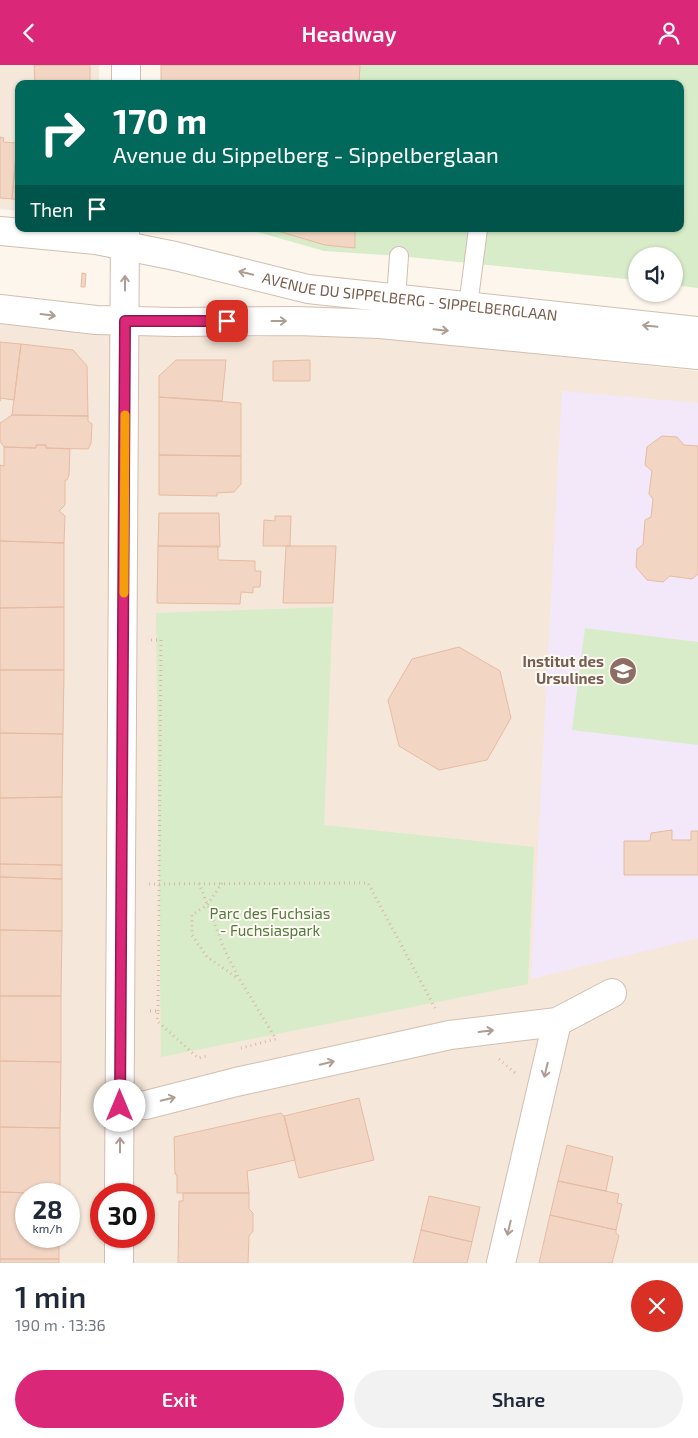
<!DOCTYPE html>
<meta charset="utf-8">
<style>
body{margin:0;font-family:"Exo 2",sans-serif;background:#f2f2f3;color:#1f2937;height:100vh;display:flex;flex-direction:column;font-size:19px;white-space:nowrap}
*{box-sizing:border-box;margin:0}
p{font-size:16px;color:#747a83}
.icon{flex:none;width:28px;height:28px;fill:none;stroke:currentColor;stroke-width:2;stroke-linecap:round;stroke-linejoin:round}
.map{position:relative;height:1198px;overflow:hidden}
.side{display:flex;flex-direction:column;background:#fff;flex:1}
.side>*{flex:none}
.banner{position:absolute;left:15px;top:15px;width:669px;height:152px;border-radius:10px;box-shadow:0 1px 4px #0004;background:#00695c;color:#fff;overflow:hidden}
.tools{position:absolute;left:628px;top:182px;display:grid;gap:10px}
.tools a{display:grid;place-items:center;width:55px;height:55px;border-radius:50%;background:#fff;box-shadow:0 1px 4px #0004;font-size:25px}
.speed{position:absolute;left:15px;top:1118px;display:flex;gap:10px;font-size:25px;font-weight:700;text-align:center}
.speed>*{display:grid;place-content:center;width:65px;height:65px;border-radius:50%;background:#fff;box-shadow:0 1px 4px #0004;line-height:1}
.speed small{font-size:12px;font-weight:400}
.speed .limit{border:8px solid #d22;background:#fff;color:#111}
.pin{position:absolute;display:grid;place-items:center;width:42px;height:42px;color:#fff;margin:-21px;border-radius:10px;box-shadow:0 2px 8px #0006}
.me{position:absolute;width:55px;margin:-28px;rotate:0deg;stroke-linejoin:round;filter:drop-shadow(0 0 4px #0008)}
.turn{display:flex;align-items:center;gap:18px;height:105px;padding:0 15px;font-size:22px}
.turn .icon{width:65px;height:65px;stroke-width:2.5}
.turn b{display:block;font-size:35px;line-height:42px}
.then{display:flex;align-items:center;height:48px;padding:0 15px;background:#0003;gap:10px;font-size:19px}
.round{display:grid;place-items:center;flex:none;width:52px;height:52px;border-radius:26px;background:#f2f2f3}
.summary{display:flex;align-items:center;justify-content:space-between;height:85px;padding:0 15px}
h1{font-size:30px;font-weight:600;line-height:38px}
.action{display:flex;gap:10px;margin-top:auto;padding:10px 15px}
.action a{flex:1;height:58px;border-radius:30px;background:#db2777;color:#fff;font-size:20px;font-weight:600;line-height:58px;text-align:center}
.action a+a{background:#f2f2f3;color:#1f2937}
header{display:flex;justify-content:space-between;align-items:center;height:65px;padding:0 15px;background:#db2777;color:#fff;font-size:22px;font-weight:600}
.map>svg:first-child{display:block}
.residential{fill:#f5e8da;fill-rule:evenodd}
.education{fill:#f3e8fa}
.green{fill:#d8ecc9}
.building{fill:#f3d5c3;stroke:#e6bba3}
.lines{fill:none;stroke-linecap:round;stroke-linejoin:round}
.lane-casing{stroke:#d1beb0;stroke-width:20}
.street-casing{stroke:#d1beb0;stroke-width:30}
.path{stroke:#d9b8a5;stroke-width:3;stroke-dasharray:1 4;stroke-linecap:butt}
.lane{stroke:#fff;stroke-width:18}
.street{stroke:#fff;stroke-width:28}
.oneway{stroke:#af9d94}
.route-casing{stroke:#8e194d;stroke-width:12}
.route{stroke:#db2777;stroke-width:9}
.slow{stroke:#f59e0b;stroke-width:9}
.labels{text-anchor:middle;stroke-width:4;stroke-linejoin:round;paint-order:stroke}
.street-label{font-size:15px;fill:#7a5c4d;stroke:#fffaf3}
.education-label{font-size:15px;font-weight:bold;fill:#785e54;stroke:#fffaf3;text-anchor:end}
.park-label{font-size:15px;fill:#537a41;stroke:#fffaf3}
</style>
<header><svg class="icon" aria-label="back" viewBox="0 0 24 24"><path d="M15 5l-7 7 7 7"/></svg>Headway<svg class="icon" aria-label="person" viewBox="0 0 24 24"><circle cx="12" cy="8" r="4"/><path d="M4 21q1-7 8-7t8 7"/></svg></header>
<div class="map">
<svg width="698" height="1198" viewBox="0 0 698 1198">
<rect width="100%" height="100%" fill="#fdf6ec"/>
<!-- residential -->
<path class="residential" d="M 0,0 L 99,0 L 99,19 L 19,19 L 19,146 L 0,144 Z
M 0,259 L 105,269 L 211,266 L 212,275 L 329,267 L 698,306 L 698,1198 L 0,1198 ZM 26,1129 L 69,1129 L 69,1171 L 26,1171 ZM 101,1129 L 144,1129 L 144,1171 L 101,1171 Z"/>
<!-- education -->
<path class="education" d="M 562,326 L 698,338 L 698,873 L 531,914 Z"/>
<!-- green -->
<path class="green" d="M 161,0 L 698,0 L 698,223 L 674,220 L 674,191 L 636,191 L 636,215 L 399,191 L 324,186 L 247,164 L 680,164 L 680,19 L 161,19 Z
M 333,542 L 324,760 L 534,782 L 528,919 L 161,992 L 156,548 Z
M 585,563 L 698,577 L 698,680 L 572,665 Z"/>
<!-- building -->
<path class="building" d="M 34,0 L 90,0 L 90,19 L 35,19 Z
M 161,0 L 360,0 L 359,19 L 161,19 Z
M 0,72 L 4,73 L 3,77 L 17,78 L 12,134 L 0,133 Z
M 17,78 L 19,78 L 19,135 L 12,134 Z
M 271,164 L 355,164 L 355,183 L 325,180 Z
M 82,208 L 86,209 L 85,222 L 81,222 Z
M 0,277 L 21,279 L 14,335 L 0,333 L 0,336 Z
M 21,279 L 73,285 L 87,301 L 88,351 L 12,350 Z
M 176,295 L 226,295 L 222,336 L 159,332 L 159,311 Z
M 310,295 L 310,316 L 273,316 L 273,296 Z
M 159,332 L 241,338 L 241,391 L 159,390 Z
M 12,350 L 88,351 L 88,356 L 92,359 L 91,378 L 88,384 L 46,383 L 46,380 L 36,380 L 36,383 L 4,382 L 0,376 L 0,358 Z
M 662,371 L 677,372 L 684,380 L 698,381 L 698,509 L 692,514 L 670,511 L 663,517 L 647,515 L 636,502 L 637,484 L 643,480 L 645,455 L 651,452 L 653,434 L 649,429 L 652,406 L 645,400 L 647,382 Z
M 36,380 L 46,380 L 46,383 L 70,384 L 69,410 L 67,415 L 65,415 L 65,440 L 59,446 L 65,451 L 64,478 L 0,476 L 0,400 L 4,401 L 4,382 L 36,383 Z
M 159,390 L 241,391 L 241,419 L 234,427 L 217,428 L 217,431 L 159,430 Z
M 159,448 L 219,448 L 220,482 L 158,481 Z
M 275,451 L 291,451 L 290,481 L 263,481 L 264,455 L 275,456 Z
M 0,476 L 64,478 L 64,542 L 0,543 Z
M 158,481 L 218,481 L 218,495 L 255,496 L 255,506 L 261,506 L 260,522 L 253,522 L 253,528 L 241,527 L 240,539 L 157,538 Z
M 286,481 L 336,481 L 333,538 L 283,538 Z
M 64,542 L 64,605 L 0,605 L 0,543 Z
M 459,582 L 500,606 L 511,653 L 487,695 L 439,705 L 399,681 L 388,635 L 412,594 Z
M 0,605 L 64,605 L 63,669 L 0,668 Z
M 0,668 L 63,669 L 62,732 L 0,733 Z
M 62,732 L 62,800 L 0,799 L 0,733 Z
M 672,765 L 672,775 L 691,775 L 691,766 L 698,766 L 698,810 L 624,810 L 624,776 L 650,776 L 651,768 Z
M 0,799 L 62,800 L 62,814 L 0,812 Z
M 0,812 L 62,814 L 62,866 L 0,865 Z
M 0,865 L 62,866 L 61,931 L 0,931 Z
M 0,931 L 61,931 L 61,997 L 0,996 Z
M 0,996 L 61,997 L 60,1063 L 0,1062 Z
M 359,1033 L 374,1095 L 299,1113 L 284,1051 Z
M 281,1048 L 284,1051 L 295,1095 L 247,1106 L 249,1128 L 177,1128 L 177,1110 L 175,1109 L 174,1072 Z
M 0,1062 L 60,1063 L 60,1129 L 0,1127 Z
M 567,1080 L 613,1092 L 606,1126 L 558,1116 Z
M 558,1116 L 619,1129 L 617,1138 L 622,1139 L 616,1165 L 550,1150 Z
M 0,1127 L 60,1129 L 26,1129 L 26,1171 L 59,1171 L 59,1194 L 0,1194 Z
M 183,1128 L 249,1128 L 249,1144 L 253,1148 L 253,1166 L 249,1171 L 248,1198 L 178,1198 L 179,1136 L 183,1136 Z
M 429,1131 L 480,1142 L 472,1177 L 421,1165 Z
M 550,1150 L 616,1165 L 616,1168 L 619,1171 L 612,1198 L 539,1198 Z
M 421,1165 L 472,1177 L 467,1198 L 413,1198 Z
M 0,1194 L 59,1194 L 59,1198 L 0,1198 Z"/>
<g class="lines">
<!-- lane casing -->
<g class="lane-casing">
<path id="lane" d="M 396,233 L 399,191
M 468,241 L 478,164"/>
</g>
<!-- street casing -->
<g class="street-casing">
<g id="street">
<path d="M 126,19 L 126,0"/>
<path id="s1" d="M 0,166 L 96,175 L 175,191 L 308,224 L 698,266"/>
<path d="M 0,244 L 96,255 L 175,257 L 297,256 L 380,259 L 698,290"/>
<path d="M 120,1041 L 146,1040 L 236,1017 L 450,970 L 557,957 L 612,928"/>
<path d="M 119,1129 L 125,164"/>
<path d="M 119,1198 L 119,1171"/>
<path d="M 501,1198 L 557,957"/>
</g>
</g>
<!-- path -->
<path class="path" d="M 151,575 L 161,575 L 158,946
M 199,818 L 225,886 L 240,915 L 276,974 L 241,983
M 222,818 L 207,840 L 192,850 L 192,870 L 207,892 L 239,914
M 149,819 L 368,818 L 435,943
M 150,946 L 158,946 L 157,956 L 198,993 L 208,991
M 499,994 L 515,1008"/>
<!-- lane -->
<use href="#lane" class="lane"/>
<!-- street -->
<use href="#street" class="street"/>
</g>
<!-- one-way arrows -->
<defs><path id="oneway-shaft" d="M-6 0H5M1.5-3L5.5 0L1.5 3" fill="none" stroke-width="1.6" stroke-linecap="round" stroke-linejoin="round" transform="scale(1.25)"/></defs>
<g class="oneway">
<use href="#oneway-shaft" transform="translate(246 208) rotate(-166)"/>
<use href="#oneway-shaft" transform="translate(125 218) rotate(-90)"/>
<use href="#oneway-shaft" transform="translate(48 250) rotate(7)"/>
<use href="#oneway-shaft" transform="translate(279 256)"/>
<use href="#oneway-shaft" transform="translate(650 261) rotate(-174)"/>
<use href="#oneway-shaft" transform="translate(441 265) rotate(6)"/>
<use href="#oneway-shaft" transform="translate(486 966) rotate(-7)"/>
<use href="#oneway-shaft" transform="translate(327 998) rotate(-13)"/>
<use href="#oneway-shaft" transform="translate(546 1005) rotate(103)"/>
<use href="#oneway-shaft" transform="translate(168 1034) rotate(-14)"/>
<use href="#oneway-shaft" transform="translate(120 1080) rotate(-90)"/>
<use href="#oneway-shaft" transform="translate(509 1163) rotate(103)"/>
</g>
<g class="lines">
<!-- route casing -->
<g class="route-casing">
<path id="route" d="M 120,1041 L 125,256 L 227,256"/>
</g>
<!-- route -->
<use href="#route" class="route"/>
<!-- slow -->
<path class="slow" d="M 124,528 L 125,350"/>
</g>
<!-- icons -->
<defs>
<g id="school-disc" transform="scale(1.4375)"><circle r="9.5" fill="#8d6e63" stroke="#fffaf3"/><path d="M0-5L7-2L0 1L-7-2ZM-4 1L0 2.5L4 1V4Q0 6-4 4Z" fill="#fff"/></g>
</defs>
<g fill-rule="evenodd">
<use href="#school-disc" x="623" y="606"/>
</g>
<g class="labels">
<!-- street labels -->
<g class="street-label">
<text dy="5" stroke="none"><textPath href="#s1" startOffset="416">AVENUE DU SIPPELBERG - SIPPELBERGLAAN</textPath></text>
</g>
<!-- education labels -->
<g class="education-label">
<text x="604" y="602">Institut des<tspan x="604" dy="17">Ursulines</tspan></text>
</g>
<!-- park labels -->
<g class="park-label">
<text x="270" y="854">Parc des Fuchsias<tspan x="270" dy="17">- Fuchsiaspark</tspan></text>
</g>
</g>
</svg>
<div class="tools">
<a><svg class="icon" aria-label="sound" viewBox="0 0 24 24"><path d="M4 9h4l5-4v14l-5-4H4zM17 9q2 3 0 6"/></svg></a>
</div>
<div class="speed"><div>28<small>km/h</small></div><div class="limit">30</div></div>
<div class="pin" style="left:227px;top:256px;background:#d93025"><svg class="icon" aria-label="arrive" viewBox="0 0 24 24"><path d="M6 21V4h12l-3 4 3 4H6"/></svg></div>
<svg class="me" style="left:120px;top:1041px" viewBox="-20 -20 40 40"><circle r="19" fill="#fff"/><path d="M0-13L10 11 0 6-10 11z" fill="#db2777"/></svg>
<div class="banner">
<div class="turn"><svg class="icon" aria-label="right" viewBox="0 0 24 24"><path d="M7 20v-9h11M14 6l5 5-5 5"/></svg><div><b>170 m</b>Avenue du Sippelberg - Sippelberglaan</div></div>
<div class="then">Then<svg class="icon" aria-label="arrive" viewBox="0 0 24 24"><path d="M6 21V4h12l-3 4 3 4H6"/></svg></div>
</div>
</div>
<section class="side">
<div class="summary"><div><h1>1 min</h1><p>190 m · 13:36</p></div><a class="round" style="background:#d93025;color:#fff"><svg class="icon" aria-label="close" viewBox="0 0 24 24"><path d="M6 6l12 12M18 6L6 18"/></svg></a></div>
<div class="action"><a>Exit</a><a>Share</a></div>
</section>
